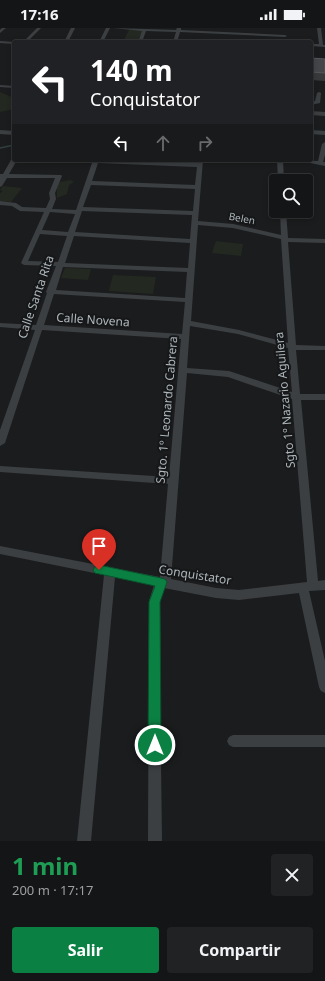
<!DOCTYPE html>
<html lang="es">
<meta charset="utf-8">
<style>
body{margin:0;font-family:"Noto Sans",sans-serif;background:#212223;color:#f1f3f6;height:100vh;display:flex;flex-direction:column;font-size:15px;white-space:nowrap}
*{box-sizing:border-box;margin:0}
p{font-size:13px;color:#9d9fa1}
.icon{flex:none;width:22px;height:22px;fill:none;stroke:currentColor;stroke-width:2;stroke-linecap:round;stroke-linejoin:round}
.map{position:relative;height:813px;overflow:hidden}
.sheet{display:flex;flex-direction:column;background:#141516;flex:1}
.sheet>*{flex:none}
.banner{position:absolute;left:12px;top:12px;width:301px;height:122px;border-radius:4px;box-shadow:0 2px 6px #0003,0 0 0 1px #333435;background:#202124;color:#fff;overflow:hidden}
.tools{position:absolute;left:269px;top:146px;display:grid;gap:8px}
.tools a{display:grid;place-items:center;width:44px;height:44px;border-radius:4px;background:#141516;box-shadow:0 2px 6px #0003,0 0 0 1px #333435;font-size:20px}
.pin{position:absolute;display:grid;place-items:center;width:34px;height:34px;color:#fff;margin:-41px -17px;border-radius:50% 50% 50% 0;rotate:-45deg;box-shadow:0 0 4px #0007}
.pin .icon{rotate:45deg}
.me{position:absolute;width:44px;margin:-22px;rotate:0deg;stroke-linejoin:round;filter:drop-shadow(0 0 3px #0008)}
.turn{display:flex;align-items:center;gap:14px;height:84px;padding:0 12px;font-size:18px}
.turn .icon{width:52px;height:52px;stroke-width:2.5}
.turn b{display:block;font-size:28px;line-height:34px}
.lanes{display:flex;align-items:center;height:38px;padding:0 12px;background:#0003;justify-content:center;gap:20px;direction:ltr}
.lanes .off{opacity:.35}
.round{display:grid;place-items:center;flex:none;width:42px;height:42px;border-radius:4px;background:#212223}
.overview{display:flex;align-items:center;justify-content:space-between;height:68px;padding:0 12px}
h1{font-size:24px;font-weight:700;line-height:30px;color:#1e9e55}
.button{display:flex;gap:8px;margin-top:auto;padding:8px 12px}
.button a{flex:1;height:46px;border-radius:4px;background:#0b8043;color:#fff;font-size:16px;font-weight:700;line-height:46px;text-align:center}
.button a+a{background:#212223;color:#f1f3f6}
.status{display:flex;justify-content:space-between;align-items:center;height:28px;padding:0 20px;background:#141516;direction:ltr}
.status svg{height:11px;fill:currentColor}
.map>svg:first-child{display:block}
.green{fill:#232821}
.lines{fill:none;stroke-linecap:round;stroke-linejoin:round}
.stream{stroke:#313f41;stroke-width:1.5}
.minor{fill:#3c3f42;fill-rule:evenodd}
.wall{fill:#37393b}
.building{fill:#444649;stroke:#55585b}
.route{fill:#0b8043;stroke:#07532c}
.labels{text-anchor:middle;stroke-width:4;stroke-linejoin:round;paint-order:stroke}
.far-street-label{font-size:10px;fill:#afb7bc;stroke:#161718}
.street-label{font-size:12px;fill:#afb7bc;stroke:#161718}
</style>
<div class="status"><b>17:16</b><svg viewBox="0 0 49 12"><path d="M0 12V9h3v3zM5 12V6h3v6zM10 12V3h3v9zM15 12V0h3v12zM26 1h20v11H26zM47 4h2v5h-2z"/></svg></div>
<div class="map">
<svg width="325" height="813" viewBox="0 0 325 813">
<rect width="100%" height="100%" fill="#1b1c1d"/>
<!-- green -->
<path class="green" d="M 129,2 L 143,2 L 137,14 L 123,14 Z
M 0,64 L 14,70 L 14,81 L 0,84 Z
M 70,152 L 74,154 L 69,157 L 67,166 L 57,170 L 57,158 L 60,154 Z
M 3,158 L 22,160 L 11,174 L 0,173 L 0,165 L 3,163 L 0,162 Z
M 216,213 L 243,216 L 241,228 L 212,225 Z
M 65,240 L 91,241 L 88,252 L 61,250 Z
M 113,247 L 156,249 L 153,266 L 109,263 Z"/>
<g class="lines">
<!-- stream -->
<path class="stream" d="M 0,120 L 14,117"/>
<!-- minor -->
<path class="minor" d="M 2,0 L 6,0 L 0,5 L 0,2 Z
M 37,0 L 41,0 L 27,14 L 23,14 Z
M 71,0 L 75,0 L 68,14 L 64,14 Z
M 106,0 L 110,0 L 103,14 L 99,14 Z
M 113,0 L 176,2 L 177,0 L 181,0 L 181,2 L 285,7 L 287,8 L 285,9 L 180,4 L 177,14 L 173,14 L 176,4 L 146,3 L 142,14 L 138,14 L 142,3 Z
M 317,0 L 321,0 L 323,17 L 325,17 L 325,19 L 311,18 L 311,16 L 319,16 Z
M 0,13 L 14,14 L 15,14 L 14,16 L 0,15 Z
M 0,57 L 14,58 L 14,60 L 0,59 Z
M 319,64 L 321,65 L 320,75 L 311,77 L 311,73 L 315,73 L 317,65 Z
M 311,83 L 325,84 L 325,88 L 311,87 Z
M 0,102 L 14,103 L 14,107 L 0,106 Z
M 311,102 L 325,103 L 325,107 L 311,106 Z
M 325,114 L 325,127 L 323,134 L 325,134 L 325,138 L 300,133 L 299,132 L 318,133 L 322,116 Z
M 14,130 L 14,132 L 17,132 L 9,146 L 61,147 L 62,148 L 55,165 L 56,171 L 52,181 L 76,182 L 93,132 L 197,135 L 197,132 L 203,132 L 198,193 L 233,196 L 281,207 L 280,183 L 286,183 L 288,210 L 325,211 L 325,215 L 288,214 L 296,317 L 325,318 L 325,322 L 296,322 L 300,366 L 325,366 L 325,372 L 301,372 L 318,553 L 325,552 L 325,562 L 309,563 L 325,633 L 325,665 L 321,663 L 319,659 L 299,565 L 239,572 L 216,570 L 164,560 L 159,573 L 162,813 L 148,813 L 149,573 L 154,557 L 115,549 L 91,813 L 77,813 L 104,547 L 0,526 L 0,518 L 160,549 L 168,456 L 0,444 L 0,438 L 169,449 L 181,311 L 42,302 L 5,415 L 0,418 L 0,402 L 35,302 L 0,299 L 0,295 L 36,297 L 47,265 L 46,264 L 56,238 L 24,237 L 21,235 L 44,184 L 20,183 L 12,178 L 0,177 L 0,173 L 16,175 L 22,179 L 46,180 L 50,171 L 49,165 L 55,150 L 7,150 L 2,158 L 0,159 L 0,146 L 3,146 L 11,132 ZM 98,135 L 197,139 L 195,157 L 92,153 ZM 91,157 L 195,161 L 193,183 L 83,179 ZM 82,183 L 192,187 L 190,211 L 75,204 ZM 50,184 L 75,186 L 68,204 L 42,202 ZM 198,197 L 233,200 L 281,211 L 288,315 L 239,302 L 191,293 ZM 40,206 L 67,208 L 58,234 L 28,233 ZM 74,208 L 190,215 L 188,240 L 65,235 ZM 63,239 L 187,244 L 185,270 L 56,262 ZM 54,266 L 185,274 L 182,306 L 44,297 ZM 190,298 L 238,306 L 288,320 L 292,364 L 229,343 L 187,340 ZM 187,345 L 228,349 L 292,371 L 307,554 L 239,562 L 216,560 L 171,551 Z
M 277,132 L 283,132 L 284,153 L 278,153 Z
M 233,707 L 325,707 L 325,719 L 233,719 L 229,717 L 227,713 L 229,709 Z"/>
</g>
<!-- wall -->
<path class="wall" d="M 311,30 L 325,31 L 325,53 L 311,52 Z"/>
<!-- building -->
<path class="building" d="M 311,30 L 325,31 L 325,45 L 311,44 Z"/>
<!-- route -->
<path class="route" d="M 99,537 L 161,550 L 165,551 L 167,554 L 160,574 L 161,717 L 159,722 L 155,724 L 150,722 L 148,717 L 149,574 L 155,558 L 95,545 L 93,542 L 95,539 Z"/>
<g class="labels">
<!-- far-street labels -->
<g class="far-street-label">
<text transform="translate(242 190) rotate(11)" y="4">Belen</text>
</g>
<!-- street labels -->
<g class="street-label">
<text transform="translate(36 269) rotate(-71)" y="4">Calle Santa Rita</text>
<text transform="translate(93 292) rotate(4)" y="4">Calle Novena</text>
<text transform="translate(285 372) rotate(-95)" y="4">Sgto 1º Nazario Aguilera</text>
<text transform="translate(167 382) rotate(-85)" y="4">Sgto. 1º Leonardo Cabrera</text>
<text transform="translate(195 547) rotate(9)" y="4">Conquistator</text>
</g>
</g>
</svg>
<div class="tools">
<a><svg class="icon" aria-label="search" viewBox="0 0 24 24"><circle cx="10" cy="10" r="6"/><path d="M15 15l6 6"/></svg></a>
</div>
<div class="pin" style="left:99px;top:542px;background:#d93025"><svg class="icon" aria-label="arrive" viewBox="0 0 24 24"><path d="M6 21V4h12l-3 4 3 4H6"/></svg></div>
<svg class="me" style="left:155px;top:717px" viewBox="-20 -20 40 40"><circle r="17" fill="#0b8043" stroke="#fff" stroke-width="3"/><path d="M0-11L8 9 0 5-8 9z" fill="#fff"/></svg>
<div class="banner">
<div class="turn"><svg class="icon" aria-label="left" viewBox="0 0 24 24"><path d="M17 20v-9H6M10 6l-5 5 5 5"/></svg><div><b>140 m</b>Conquistator</div></div>
<div class="lanes"><svg class="icon" aria-label="left" viewBox="0 0 24 24"><path d="M17 20v-9H6M10 6l-5 5 5 5"/></svg><svg class="icon off" aria-label="ahead" viewBox="0 0 24 24"><path d="M12 20V5M6 11l6-6 6 6"/></svg><svg class="icon off" aria-label="right" viewBox="0 0 24 24"><path d="M7 20v-9h11M14 6l5 5-5 5"/></svg></div>
</div>
</div>
<section class="sheet">
<div class="overview"><div><h1>1 min</h1><p>200 m · 17:17</p></div><a class="round"><svg class="icon" aria-label="close" viewBox="0 0 24 24"><path d="M6 6l12 12M18 6L6 18"/></svg></a></div>
<div class="button"><a>Salir</a><a>Compartir</a></div>
</section>
